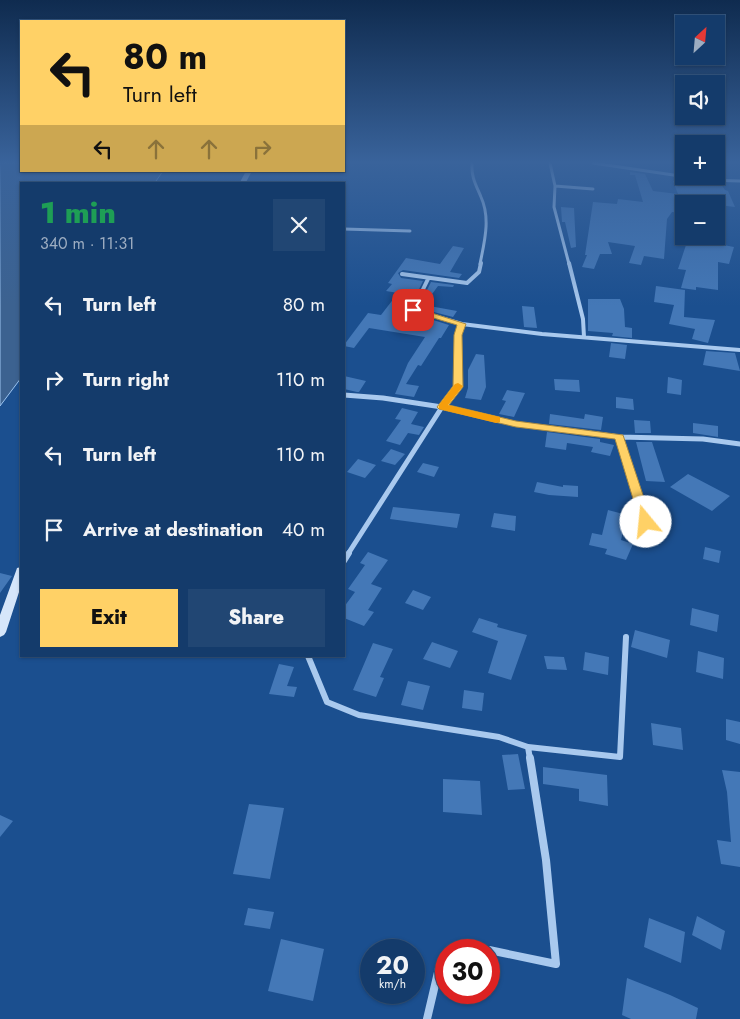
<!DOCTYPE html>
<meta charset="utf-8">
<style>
body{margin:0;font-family:Jost,sans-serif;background:#214673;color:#f1f3f6;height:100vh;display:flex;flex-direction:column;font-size:19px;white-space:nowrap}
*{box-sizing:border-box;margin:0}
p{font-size:16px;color:#9dadc1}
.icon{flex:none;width:28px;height:28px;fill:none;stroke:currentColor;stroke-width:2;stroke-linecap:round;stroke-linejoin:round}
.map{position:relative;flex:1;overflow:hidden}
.panel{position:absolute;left:20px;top:182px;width:325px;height:475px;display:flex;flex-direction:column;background:#143b6b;border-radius:0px;box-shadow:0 1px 4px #0004,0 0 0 1px #33557e}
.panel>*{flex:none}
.top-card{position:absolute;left:20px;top:20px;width:325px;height:152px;border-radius:0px;box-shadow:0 1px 4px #0004,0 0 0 1px #33557e;background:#ffd166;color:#111;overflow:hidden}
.needle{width:32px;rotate:26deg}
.buttons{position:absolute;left:675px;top:15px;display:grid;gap:10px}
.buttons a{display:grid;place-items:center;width:50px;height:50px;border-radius:0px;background:#143b6b;box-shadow:0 1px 4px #0004,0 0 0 1px #33557e;font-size:25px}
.speed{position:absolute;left:360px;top:939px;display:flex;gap:10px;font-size:25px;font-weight:700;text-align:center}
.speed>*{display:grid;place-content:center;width:65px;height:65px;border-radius:50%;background:#143b6b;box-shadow:0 1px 4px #0004,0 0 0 1px #33557e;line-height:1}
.speed small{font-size:12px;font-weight:400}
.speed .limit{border:8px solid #d22;background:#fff;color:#111}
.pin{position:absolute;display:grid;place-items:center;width:42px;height:42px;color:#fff;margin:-21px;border-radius:10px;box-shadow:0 2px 8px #0006}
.me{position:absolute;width:55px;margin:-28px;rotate:343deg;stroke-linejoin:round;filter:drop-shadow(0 0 4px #0008)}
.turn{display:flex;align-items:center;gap:18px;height:105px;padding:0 20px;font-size:22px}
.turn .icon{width:65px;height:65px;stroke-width:2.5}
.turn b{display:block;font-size:35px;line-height:42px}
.lanes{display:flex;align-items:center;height:48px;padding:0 20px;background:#0003;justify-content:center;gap:25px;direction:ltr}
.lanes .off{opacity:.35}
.round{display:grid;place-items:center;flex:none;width:52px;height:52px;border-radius:0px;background:#214673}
.summary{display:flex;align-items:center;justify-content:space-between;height:85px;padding:0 20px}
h1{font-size:30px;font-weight:800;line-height:38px;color:#1e9e55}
.action{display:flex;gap:10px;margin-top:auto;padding:10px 20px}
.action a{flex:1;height:58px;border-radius:0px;background:#ffd166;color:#111;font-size:20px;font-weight:800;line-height:58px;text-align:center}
.action a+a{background:#214673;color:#f1f3f6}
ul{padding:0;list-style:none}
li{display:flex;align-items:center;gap:15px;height:75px;padding:0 20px}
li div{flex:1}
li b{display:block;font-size:19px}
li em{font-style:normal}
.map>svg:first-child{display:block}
.water{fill:#3c6290;stroke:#9cc4f0}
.building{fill:#4478b7}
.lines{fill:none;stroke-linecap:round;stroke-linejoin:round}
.street-far4{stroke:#a9c9ee;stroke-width:3}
.street-far3{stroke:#a9c9ee;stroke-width:4}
.street-far2{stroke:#a9c9ee;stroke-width:5}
.street-far1{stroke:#a9c9ee;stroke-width:6}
.street{stroke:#a9c9ee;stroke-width:8}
.secondary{fill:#d6e6fa;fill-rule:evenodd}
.route{fill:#ffd166;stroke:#a68842}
.slow{fill:#f59e0b}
</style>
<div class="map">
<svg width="740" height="1019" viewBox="0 0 740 1019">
<rect width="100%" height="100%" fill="#1b4f8f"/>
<!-- water -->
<path class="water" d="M 0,163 L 21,163 L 21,171 L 163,171 L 154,184 L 21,184 L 21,378 L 0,406 Z"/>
<!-- building -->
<path class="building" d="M 630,172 L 645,174 L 653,191 L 678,194 L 673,181 L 680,181 L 679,179 L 721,184 L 725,190 L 728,191 L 735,207 L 686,201 L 682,213 L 672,212 L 667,219 L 664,259 L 644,256 L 641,265 L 629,263 L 635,246 L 608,242 L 612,254 L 600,254 L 594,269 L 582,267 L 587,255 L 585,255 L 593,202 L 617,204 L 618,199 L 643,202 L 635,175 L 630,175 Z
M 561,207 L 574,208 L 576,247 L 571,248 L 565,222 L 562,222 Z
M 689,236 L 703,236 L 702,241 L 734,247 L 729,264 L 718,262 L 718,290 L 696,287 L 696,290 L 681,288 L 686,270 L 678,269 Z
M 453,246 L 464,248 L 450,272 L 462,274 L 459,278 L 403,270 L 398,273 L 401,278 L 423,281 L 410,308 L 411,313 L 449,325 L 441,338 L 439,338 L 421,366 L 418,365 L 406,384 L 419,386 L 414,397 L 395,394 L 408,363 L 425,337 L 369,328 L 354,348 L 344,346 L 344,345 L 368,313 L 381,315 L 398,293 L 386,291 L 392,284 L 388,283 L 406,258 L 440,264 Z
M 431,282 L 454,285 L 453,287 L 438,286 L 424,305 L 457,311 L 453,317 L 418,308 Z
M 656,286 L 685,290 L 684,317 L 715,320 L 708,343 L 692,339 L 695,329 L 669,324 L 674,305 L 654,302 Z
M 588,299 L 620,299 L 624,309 L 625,327 L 632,328 L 632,338 L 612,336 L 613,333 L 588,331 Z
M 522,306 L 534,307 L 537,328 L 524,327 Z
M 611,343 L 627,345 L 625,359 L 609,357 Z
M 706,351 L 735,353 L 740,371 L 703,365 Z
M 476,354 L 484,355 L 486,387 L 481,400 L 465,398 L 468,388 L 468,370 Z
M 344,376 L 366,381 L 359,392 L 357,392 L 344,389 Z
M 668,377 L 682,380 L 681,395 L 667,393 Z
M 554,379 L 579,380 L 580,392 L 555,390 Z
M 507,390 L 525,393 L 514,417 L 499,414 L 506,401 L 502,400 Z
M 616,397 L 633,399 L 634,410 L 616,408 Z
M 402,408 L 418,412 L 411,424 L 424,427 L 419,435 L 408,433 L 400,445 L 386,441 L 401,420 L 395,419 Z
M 550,414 L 584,419 L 585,414 L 603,417 L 601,430 L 549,424 Z
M 634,420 L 650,421 L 651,433 L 635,433 Z
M 693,423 L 718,426 L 718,437 L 693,433 Z
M 547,432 L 600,439 L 600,442 L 614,445 L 610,456 L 591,452 L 593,447 L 567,443 L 566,450 L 545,447 Z
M 636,442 L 652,442 L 665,482 L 646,481 Z
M 391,449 L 405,454 L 395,465 L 381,461 Z
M 358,459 L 376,465 L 365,478 L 347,472 Z
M 423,463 L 439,467 L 434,477 L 417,472 Z
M 688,474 L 730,496 L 712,511 L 670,487 Z
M 537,482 L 563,487 L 563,485 L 578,486 L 578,497 L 549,495 L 534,492 Z
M 393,507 L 460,514 L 457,528 L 390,519 Z
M 608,510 L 627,515 L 621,540 L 633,544 L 626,560 L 605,554 L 607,549 L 589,545 L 592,533 L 602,535 Z
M 494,513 L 516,516 L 515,531 L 491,527 Z
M 705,547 L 721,551 L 719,563 L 703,559 Z
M 368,552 L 388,560 L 371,584 L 382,588 L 368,610 L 374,612 L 364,626 L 344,618 L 344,607 L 355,592 L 348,589 L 365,565 L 360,563 Z
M 0,573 L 12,576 L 0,593 Z
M 413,590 L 431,597 L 423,610 L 405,603 Z
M 692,608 L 719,615 L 717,632 L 690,625 Z
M 479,618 L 498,624 L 497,627 L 527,635 L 511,680 L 488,673 L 498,641 L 472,632 Z
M 635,630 L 670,640 L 667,658 L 631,647 Z
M 432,642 L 458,651 L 450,668 L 423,659 Z
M 373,643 L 393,649 L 380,677 L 384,678 L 376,697 L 353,690 Z
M 698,651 L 724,658 L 723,679 L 696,672 Z
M 585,652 L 609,657 L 608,675 L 583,670 Z
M 544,656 L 564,657 L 567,670 L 547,669 Z
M 279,664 L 294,667 L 287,686 L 297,687 L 294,697 L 269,694 Z
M 408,681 L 430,686 L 423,710 L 401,705 Z
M 464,690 L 484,693 L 482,711 L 462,708 Z
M 726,719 L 740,722 L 740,744 L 726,740 Z
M 651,723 L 681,728 L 683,750 L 653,745 Z
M 518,754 L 525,789 L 508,790 L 502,755 Z
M 543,767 L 607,775 L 608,806 L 579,801 L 579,789 L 543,784 Z
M 722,770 L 740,772 L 740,867 L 721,864 L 717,840 L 731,842 L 727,792 Z
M 443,779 L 480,781 L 482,815 L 443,812 Z
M 249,804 L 284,808 L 270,879 L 233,874 Z
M 0,815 L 13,821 L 0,837 Z
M 248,908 L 274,912 L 270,929 L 244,925 Z
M 697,916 L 725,931 L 721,950 L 692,935 Z
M 649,918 L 685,932 L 681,963 L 644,947 Z
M 281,939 L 324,949 L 313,1001 L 268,991 Z
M 627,978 L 670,995 L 698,1008 L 696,1019 L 631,1019 L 622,1015 Z"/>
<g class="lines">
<!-- street-far4 -->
<path class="street-far4" d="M 472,163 C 471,177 476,185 481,197 C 491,219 484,243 480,264
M 550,163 L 555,186 L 593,189
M 593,163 L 707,180 L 740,181
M 555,186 L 554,207 L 569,264
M 344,229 L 410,231"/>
<!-- street-far3 -->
<path class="street-far3" d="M 569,263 L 583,319 L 584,337
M 402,274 L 467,283 L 479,272 L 481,263
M 428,279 L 413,310 L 462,324 L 542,334 L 740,350
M 454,392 L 458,387 L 458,335 L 462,324"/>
<!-- street-far2 -->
<path class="street-far2" d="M 344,395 L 383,398 L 442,407 L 516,424 L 620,437 L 703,439 L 740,444
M 620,437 L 646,522
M 348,554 L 442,407 L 455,391"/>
<!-- street-far1 -->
<path class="street-far1" d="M 344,561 L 349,553
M 308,656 L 327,702 L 359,715 L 499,737 L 528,747 L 530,759
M 528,747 L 620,757 L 626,637"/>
<!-- street -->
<path class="street" d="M 469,950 L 474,947 L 487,950
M 489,950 L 556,964 L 546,860 L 530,758
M 427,1019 L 439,968 L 446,964"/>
<!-- secondary -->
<path class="secondary" d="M 246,171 L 252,171 L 245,184 L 239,184 Z
M 21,567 L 21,586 L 6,632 L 4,635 L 0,637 L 0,615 L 16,571 L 17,568 Z"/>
</g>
<!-- sky -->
<linearGradient id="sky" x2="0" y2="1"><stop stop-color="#0f2b4f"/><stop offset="0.53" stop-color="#39639b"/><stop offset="1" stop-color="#39639b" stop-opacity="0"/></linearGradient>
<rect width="740" height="306" fill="url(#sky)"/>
<!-- route -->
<path class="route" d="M 413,307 L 466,324 L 462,335 L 463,387 L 449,405 L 516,421 L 623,435 L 652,522 L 650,525 L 642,525 L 640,522 L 615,439 L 516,427 L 439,409 L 437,407 L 453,386 L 454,335 L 457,325 L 410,311 L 409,310 Z"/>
<!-- slow -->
<path class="slow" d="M 458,383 L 463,386 L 448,405 L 500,417 L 500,422 L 496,423 L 439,409 L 439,405 L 455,384 Z"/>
</svg>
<div class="buttons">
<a><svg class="needle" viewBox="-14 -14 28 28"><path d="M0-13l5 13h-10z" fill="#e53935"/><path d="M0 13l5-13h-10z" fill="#9dadc1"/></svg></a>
<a><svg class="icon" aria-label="sound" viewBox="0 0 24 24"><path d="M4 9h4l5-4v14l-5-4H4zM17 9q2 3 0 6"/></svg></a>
<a>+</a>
<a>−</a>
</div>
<div class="speed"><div>20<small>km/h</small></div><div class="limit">30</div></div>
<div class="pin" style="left:413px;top:310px;background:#d93025"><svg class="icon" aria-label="arrive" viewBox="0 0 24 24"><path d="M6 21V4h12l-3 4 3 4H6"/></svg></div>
<svg class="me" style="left:646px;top:522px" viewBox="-20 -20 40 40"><circle r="19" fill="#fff"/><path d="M0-13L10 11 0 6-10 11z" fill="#ffd166"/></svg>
<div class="top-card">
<div class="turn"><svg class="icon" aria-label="left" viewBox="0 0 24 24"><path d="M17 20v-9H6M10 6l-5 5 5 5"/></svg><div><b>80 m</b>Turn left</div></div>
<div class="lanes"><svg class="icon" aria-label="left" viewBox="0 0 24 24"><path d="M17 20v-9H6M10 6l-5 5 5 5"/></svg><svg class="icon off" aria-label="ahead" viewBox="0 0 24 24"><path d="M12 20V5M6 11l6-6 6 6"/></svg><svg class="icon off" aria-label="ahead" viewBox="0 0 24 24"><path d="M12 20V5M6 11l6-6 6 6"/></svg><svg class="icon off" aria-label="right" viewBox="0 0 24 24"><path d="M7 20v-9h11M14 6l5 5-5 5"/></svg></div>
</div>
<section class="panel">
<div class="summary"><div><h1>1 min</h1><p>340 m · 11:31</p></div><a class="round"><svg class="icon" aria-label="close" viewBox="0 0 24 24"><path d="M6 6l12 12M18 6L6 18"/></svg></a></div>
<ul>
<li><svg class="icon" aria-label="left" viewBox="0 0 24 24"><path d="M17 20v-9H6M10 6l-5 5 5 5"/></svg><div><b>Turn left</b></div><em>80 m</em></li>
<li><svg class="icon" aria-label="right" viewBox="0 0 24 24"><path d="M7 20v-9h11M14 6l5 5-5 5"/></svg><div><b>Turn right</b></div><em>110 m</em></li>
<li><svg class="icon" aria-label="left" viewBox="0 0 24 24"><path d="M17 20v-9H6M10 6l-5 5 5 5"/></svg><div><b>Turn left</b></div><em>110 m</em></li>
<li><svg class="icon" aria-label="arrive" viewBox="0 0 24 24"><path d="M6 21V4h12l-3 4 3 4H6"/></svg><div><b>Arrive at destination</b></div><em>40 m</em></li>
</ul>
<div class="action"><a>Exit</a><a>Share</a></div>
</section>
</div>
